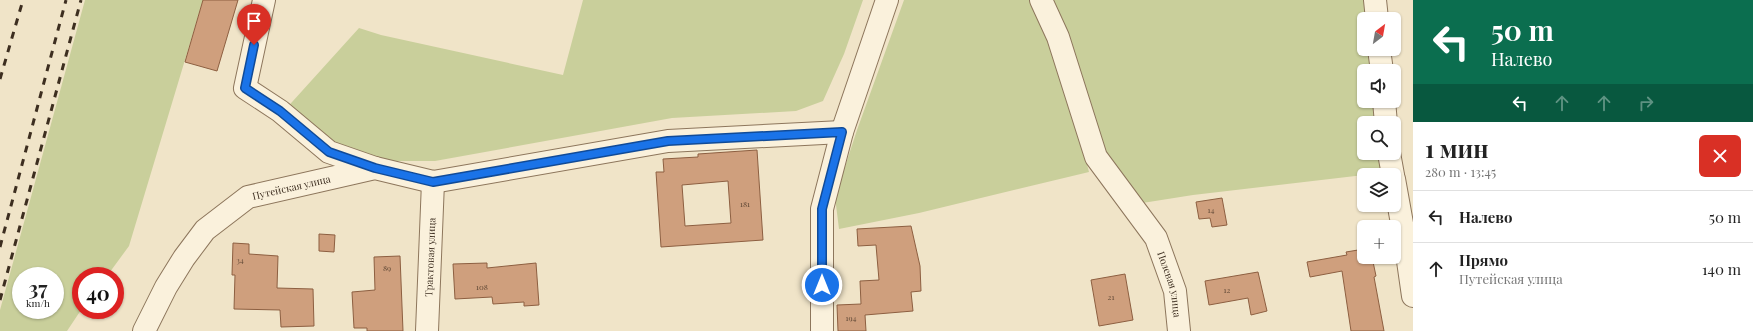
<!DOCTYPE html>
<html lang="ru">
<meta charset="utf-8">
<style>
body{margin:0;font-family:"Playfair Display",serif;background:#f2f2f2;color:#222;height:100vh;display:flex;flex-direction:column;font-size:15px;white-space:nowrap}
*{box-sizing:border-box;margin:0}
p{font-size:13px;color:#767676}
.icon{flex:none;width:22px;height:22px;fill:none;stroke:currentColor;stroke-width:2;stroke-linecap:round;stroke-linejoin:round}
.map{position:relative;flex:1;overflow:hidden}
.panel{display:flex;flex-direction:column;background:#fff;width:340px}
.panel>*{flex:none}
.hud{background:#0b6e4f;color:#fff;overflow:hidden}
.needle{width:26px;rotate:31deg}
.buttons{position:absolute;left:1357px;top:12px;display:grid;gap:8px}
.buttons a{display:grid;place-items:center;width:44px;height:44px;border-radius:6px;background:#fff;box-shadow:0 1px 3px #0004;font-size:20px}
.speed{position:absolute;left:12px;top:267px;display:flex;gap:8px;font-size:20px;font-weight:700;text-align:center}
.speed>*{display:grid;place-content:center;width:52px;height:52px;border-radius:50%;background:#fff;box-shadow:0 1px 3px #0004;line-height:1}
.speed small{font-size:10px;font-weight:400}
.speed .limit{border:6px solid #d22;background:#fff;color:#111}
.pin{position:absolute;display:grid;place-items:center;width:34px;height:34px;color:#fff;margin:-41px -17px;border-radius:50% 50% 50% 0;rotate:-45deg;box-shadow:0 0 4px #0007}
.pin .icon{rotate:45deg}
.me{position:absolute;width:44px;margin:-22px;rotate:0deg;stroke-linejoin:round;filter:drop-shadow(0 0 3px #0008)}
.turn{display:flex;align-items:center;gap:14px;height:84px;padding:0 12px;font-size:18px}
.turn .icon{width:52px;height:52px;stroke-width:2.5}
.turn b{display:block;font-size:28px;line-height:34px}
.lanes{display:flex;align-items:center;height:38px;padding:0 12px;background:#0003;justify-content:center;gap:20px;direction:ltr}
.lanes .off{opacity:.35}
.round{display:grid;place-items:center;flex:none;width:42px;height:42px;border-radius:6px;background:#f2f2f2}
.overview{display:flex;align-items:center;justify-content:space-between;height:68px;padding:0 12px}
h1{font-size:24px;font-weight:700;line-height:30px}
ul{padding:0;list-style:none}
li{display:flex;align-items:center;gap:12px;height:52px;padding:0 12px;border-top:1px solid #e0e0e0}
li div{flex:1}
li b{display:block;font-size:15px}
li em{font-style:normal}
main{display:flex;flex:1;min-height:0}
.map>svg:first-child{display:block}
.green{fill:#c9cf9b;fill-rule:evenodd}
.building{fill:#cf9f7d;stroke:#8d5f41;fill-rule:evenodd}
.lines{fill:none;stroke-linecap:round;stroke-linejoin:round}
.minor-casing{stroke:#8d765c;stroke-width:24}
.minor{stroke:#faf1dc;stroke-width:22}
.rail{stroke:#3d2e20;stroke-width:3;stroke-dasharray:7 7;stroke-linecap:butt}
.route-casing{stroke:#114b97;stroke-width:10}
.route{stroke:#1a73e8;stroke-width:7}
.labels{text-anchor:middle;stroke-width:3;stroke-linejoin:round;paint-order:stroke}
.number-label{font-size:8px;fill:#624a37}
.street-label{font-size:10px;fill:#3d2e20;stroke:#f7eed8}
</style>
<main>
<div class="map">
<svg width="1413" height="331" viewBox="0 0 1413 331">
<rect width="100%" height="100%" fill="#f0e4c8"/>
<!-- green -->
<path class="green" d="M 85,0 L 203,0 L 129,246 L 107,276 L 81,276 L 81,310 L 67,331 L 0,331 L 0,310 ZM 21,276 L 55,276 L 55,310 L 21,310 Z
M 583,0 L 863,0 L 844,54 L 823,101 L 796,111 L 672,118 L 435,161 L 381,161 L 334,146 L 283,112 L 359,28 L 381,35 L 563,75 Z
M 904,0 L 1035,0 L 1074,114 L 1089,172 L 919,213 L 839,229 L 835,197 L 857,130 Z
M 1051,0 L 1366,0 L 1368,19 L 1364,19 L 1364,49 L 1370,49 L 1372,71 L 1364,71 L 1364,101 L 1375,101 L 1377,123 L 1364,123 L 1364,153 L 1379,153 L 1381,173 L 1193,195 L 1136,204 L 1099,157 Z"/>
<!-- building -->
<path class="building" d="M 203,0 L 238,0 L 217,71 L 185,62 Z
M 757,150 L 763,240 L 661,247 L 656,172 L 664,172 L 663,159 L 698,157 L 698,154 ZM 728,181 L 731,223 L 685,226 L 682,185 Z
M 1222,198 L 1227,225 L 1212,227 L 1210,218 L 1199,219 L 1196,202 Z
M 911,226 L 920,266 L 921,291 L 911,292 L 913,311 L 865,315 L 866,331 L 838,331 L 837,305 L 861,304 L 860,281 L 879,280 L 876,245 L 858,246 L 857,229 Z
M 319,234 L 335,235 L 334,252 L 319,251 Z
M 233,243 L 249,244 L 249,254 L 278,256 L 277,288 L 313,289 L 314,326 L 281,327 L 280,310 L 234,309 L 235,275 L 232,275 Z
M 1364,249 L 1364,257 L 1372,257 L 1376,276 L 1374,277 L 1384,331 L 1351,331 L 1342,271 L 1310,277 L 1307,262 L 1347,255 L 1346,252 Z
M 400,256 L 403,331 L 367,331 L 367,328 L 354,328 L 352,292 L 375,290 L 374,257 Z
M 487,263 L 487,268 L 536,263 L 539,305 L 524,306 L 524,302 L 493,304 L 492,297 L 455,299 L 453,264 Z
M 1258,272 L 1267,311 L 1251,315 L 1248,298 L 1209,305 L 1205,281 Z
M 1125,274 L 1133,320 L 1099,326 L 1091,280 Z"/>
<g class="lines">
<!-- minor casing -->
<g class="minor-casing">
<g id="minor">
<path d="M 264,0 L 245,88 L 280,111 L 329,152 L 375,168"/>
<path id="s1" d="M 1041,0 L 1058,37 L 1096,157 L 1156,238 L 1175,291 L 1179,331"/>
<path d="M 1375,0 L 1377,19"/>
<path d="M 1379,49 L 1382,71"/>
<path d="M 1384,101 L 1386,123"/>
<path d="M 1389,153 L 1393,175"/>
<path d="M 1394,179 L 1405,240 L 1413,296"/>
<path id="s2" d="M 144,331 L 166,287 L 184,258 L 205,230 L 248,197 L 375,168 L 433,182 L 668,141 L 842,132"/>
<path id="s3" d="M 427,331 L 433,182"/>
<path d="M 822,331 L 822,209 L 842,132 L 887,0"/>
</g>
</g>
<!-- minor -->
<use href="#minor" class="minor"/>
<!-- rail -->
<path class="rail" d="M 0,79 L 23,0
M 0,247 L 66,0
M 0,300 L 81,0"/>
</g>
<g class="lines">
<!-- route casing -->
<g class="route-casing">
<path id="route" d="M 254,45 L 245,88 L 280,111 L 329,152 L 375,168 L 433,182 L 668,141 L 842,132 L 822,209 L 822,285"/>
</g>
<!-- route -->
<use href="#route" class="route"/>
</g>
<g class="labels">
<!-- number labels -->
<g class="number-label">
<text x="745" y="207">181</text>
<text x="1211" y="213">14</text>
<text x="240" y="263">34</text>
<text x="387" y="271">89</text>
<text x="482" y="290">108</text>
<text x="1227" y="293">12</text>
<text x="1111" y="300">21</text>
<text x="851" y="321">194</text>
</g>
<!-- street labels -->
<g class="street-label">
<text dy="4" stroke="none"><textPath href="#s2" startOffset="217">Путейская улица</textPath></text>
<text dy="4" stroke="none"><textPath href="#s3" startOffset="74">Трактовая улица</textPath></text>
<text dy="4" stroke="none"><textPath href="#s1" startOffset="316">Полевая улица</textPath></text>
</g>
</g>
</svg>
<div class="buttons">
<a><svg class="needle" viewBox="-14 -14 28 28"><path d="M0-13l5 13h-10z" fill="#e53935"/><path d="M0 13l5-13h-10z" fill="#767676"/></svg></a>
<a><svg class="icon" aria-label="sound" viewBox="0 0 24 24"><path d="M4 9h4l5-4v14l-5-4H4zM17 9q2 3 0 6"/></svg></a>
<a><svg class="icon" aria-label="search" viewBox="0 0 24 24"><circle cx="10" cy="10" r="6"/><path d="M15 15l6 6"/></svg></a>
<a><svg class="icon" aria-label="layers" viewBox="0 0 24 24"><path d="M12 4l9 5-9 5-9-5zM3 14l9 5 9-5"/></svg></a>
<a>+</a>
</div>
<div class="speed"><div>37<small>km/h</small></div><div class="limit">40</div></div>
<div class="pin" style="left:254px;top:45px;background:#d93025"><svg class="icon" aria-label="arrive" viewBox="0 0 24 24"><path d="M6 21V4h12l-3 4 3 4H6"/></svg></div>
<svg class="me" style="left:822px;top:285px" viewBox="-20 -20 40 40"><circle r="17" fill="#1a73e8" stroke="#fff" stroke-width="3"/><path d="M0-11L8 9 0 5-8 9z" fill="#fff"/></svg>
</div>
<section class="panel">
<div class="hud">
<div class="turn"><svg class="icon" aria-label="left" viewBox="0 0 24 24"><path d="M17 20v-9H6M10 6l-5 5 5 5"/></svg><div><b>50 m</b>Налево</div></div>
<div class="lanes"><svg class="icon" aria-label="left" viewBox="0 0 24 24"><path d="M17 20v-9H6M10 6l-5 5 5 5"/></svg><svg class="icon off" aria-label="ahead" viewBox="0 0 24 24"><path d="M12 20V5M6 11l6-6 6 6"/></svg><svg class="icon off" aria-label="ahead" viewBox="0 0 24 24"><path d="M12 20V5M6 11l6-6 6 6"/></svg><svg class="icon off" aria-label="right" viewBox="0 0 24 24"><path d="M7 20v-9h11M14 6l5 5-5 5"/></svg></div>
</div>
<div class="overview"><div><h1>1 мин</h1><p>280 m · 13:45</p></div><a class="round" style="background:#d93025;color:#fff"><svg class="icon" aria-label="close" viewBox="0 0 24 24"><path d="M6 6l12 12M18 6L6 18"/></svg></a></div>
<ul>
<li><svg class="icon" aria-label="left" viewBox="0 0 24 24"><path d="M17 20v-9H6M10 6l-5 5 5 5"/></svg><div><b>Налево</b></div><em>50 m</em></li>
<li><svg class="icon" aria-label="ahead" viewBox="0 0 24 24"><path d="M12 20V5M6 11l6-6 6 6"/></svg><div><b>Прямо</b><p>Путейская улица</p></div><em>140 m</em></li>
</ul>
</section>
</main>
